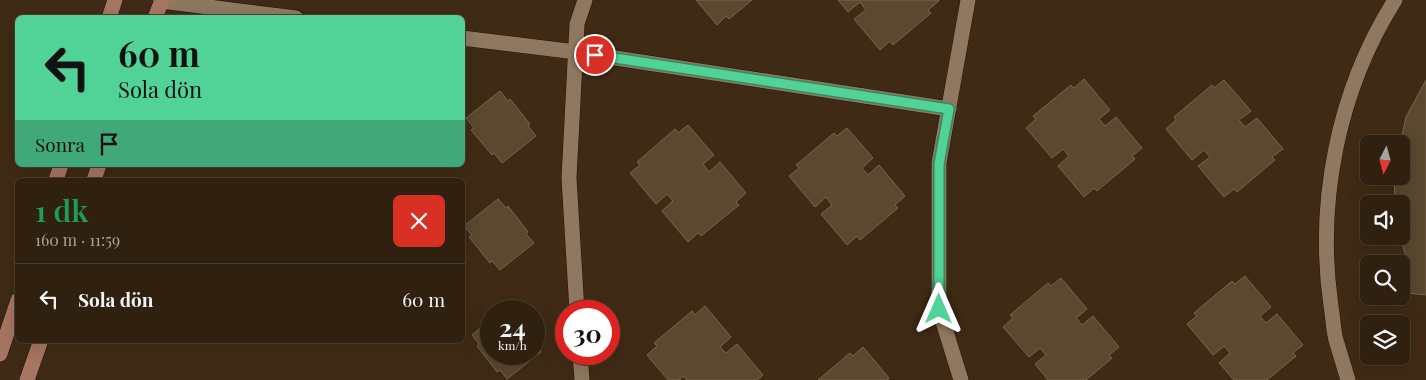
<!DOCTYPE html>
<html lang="tr">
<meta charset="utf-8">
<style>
body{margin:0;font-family:"Playfair Display",serif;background:#372819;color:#f1f3f6;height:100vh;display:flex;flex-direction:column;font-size:19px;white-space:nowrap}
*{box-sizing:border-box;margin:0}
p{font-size:16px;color:#a7a39f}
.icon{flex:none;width:28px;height:28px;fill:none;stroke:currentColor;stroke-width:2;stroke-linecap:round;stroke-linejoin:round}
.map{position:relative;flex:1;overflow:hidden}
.panel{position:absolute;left:15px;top:178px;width:450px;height:165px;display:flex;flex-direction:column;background:#2f2010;border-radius:8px;box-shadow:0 5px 20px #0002,0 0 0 1px #4a3e30}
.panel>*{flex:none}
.top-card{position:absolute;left:15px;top:15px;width:450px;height:152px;border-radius:8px;box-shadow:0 5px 20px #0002,0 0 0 1px #4a3e30;background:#51d398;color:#111;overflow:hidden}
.needle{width:32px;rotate:186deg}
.tools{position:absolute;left:1360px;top:135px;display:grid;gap:10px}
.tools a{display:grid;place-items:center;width:50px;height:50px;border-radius:8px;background:#2f2010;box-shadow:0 5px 20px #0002,0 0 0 1px #4a3e30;font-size:25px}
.speed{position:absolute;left:480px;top:300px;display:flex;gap:10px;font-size:25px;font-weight:700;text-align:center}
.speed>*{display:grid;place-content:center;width:65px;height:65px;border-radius:50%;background:#2f2010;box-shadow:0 5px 20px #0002,0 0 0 1px #4a3e30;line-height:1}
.speed small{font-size:12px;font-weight:400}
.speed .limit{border:8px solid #d22;background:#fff;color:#111}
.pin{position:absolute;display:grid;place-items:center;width:42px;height:42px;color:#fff;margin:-21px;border:2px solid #fff;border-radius:50%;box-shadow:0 1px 5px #0007}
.me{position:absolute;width:55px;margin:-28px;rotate:0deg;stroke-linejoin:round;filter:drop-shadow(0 0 4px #0008)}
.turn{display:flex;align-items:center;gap:18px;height:105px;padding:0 20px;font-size:22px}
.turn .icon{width:65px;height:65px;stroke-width:2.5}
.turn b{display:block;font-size:35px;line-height:42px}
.then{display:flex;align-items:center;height:48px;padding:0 20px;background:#0003;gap:10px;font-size:19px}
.round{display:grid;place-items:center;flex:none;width:52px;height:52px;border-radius:8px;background:#372819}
.headline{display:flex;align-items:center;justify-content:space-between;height:85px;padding:0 20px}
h1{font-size:30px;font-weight:600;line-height:38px;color:#1e9e55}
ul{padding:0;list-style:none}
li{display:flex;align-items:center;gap:15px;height:70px;padding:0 20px;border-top:1px solid #4a3e30}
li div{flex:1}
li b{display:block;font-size:19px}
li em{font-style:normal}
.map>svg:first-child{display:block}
.building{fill:#5a482f;stroke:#78654b}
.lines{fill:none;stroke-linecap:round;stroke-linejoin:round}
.street-casing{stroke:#251300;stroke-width:16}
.secondary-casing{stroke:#251300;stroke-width:16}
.street{stroke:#907860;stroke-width:15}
.secondary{stroke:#a77563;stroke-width:15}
.route-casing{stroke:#358963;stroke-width:12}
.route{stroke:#51d398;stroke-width:9}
</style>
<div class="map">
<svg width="1426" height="380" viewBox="0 0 1426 380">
<rect width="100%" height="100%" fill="#3f2b15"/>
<!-- building -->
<path class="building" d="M 696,0 L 752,0 L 729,19 L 726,16 L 717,25 Z
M 838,0 L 938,0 L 939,1 L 928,10 L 931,13 L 893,45 L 890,41 L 880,50 L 854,19 L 866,10 L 860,2 L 848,12 Z
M 1084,79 L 1110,110 L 1099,119 L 1105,126 L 1116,117 L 1142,148 L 1132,156 L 1135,159 L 1097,191 L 1094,188 L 1084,197 L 1058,166 L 1069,156 L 1063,149 L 1052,158 L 1026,128 L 1036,119 L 1033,116 L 1071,85 L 1074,88 Z
M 1224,80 L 1251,111 L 1239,120 L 1245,127 L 1257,118 L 1283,149 L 1272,157 L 1275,160 L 1237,192 L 1234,189 L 1224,197 L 1198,166 L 1210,157 L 1204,150 L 1192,160 L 1166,129 L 1176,120 L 1174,117 L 1212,85 L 1214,88 Z
M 1426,80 L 1426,295 L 1408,293 L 1410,271 L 1400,236 L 1401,236 L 1401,204 L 1395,204 L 1394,176 L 1401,176 L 1401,144 L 1400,144 L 1406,117 Z
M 500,91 L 508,101 L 510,99 L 530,124 L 528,126 L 536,136 L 502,163 L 494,153 L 492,155 L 471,130 L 474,128 L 466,118 Z
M 688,125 L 714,155 L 703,164 L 709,172 L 720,162 L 746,193 L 736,202 L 739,205 L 701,236 L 698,233 L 688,242 L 662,211 L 673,201 L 667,194 L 656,204 L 630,173 L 640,165 L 637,162 L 675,129 L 678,133 Z
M 847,128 L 873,158 L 862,168 L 868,175 L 879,165 L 905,196 L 895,205 L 898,208 L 860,240 L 857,236 L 847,245 L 821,214 L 832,205 L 826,197 L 815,207 L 789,176 L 799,168 L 796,165 L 834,133 L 837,136 Z
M 498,199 L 506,208 L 508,206 L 528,232 L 526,234 L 534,243 L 500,270 L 492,261 L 490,263 L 469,237 L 472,235 L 464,226 Z
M 1245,276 L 1271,307 L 1260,316 L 1266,323 L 1277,314 L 1303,345 L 1293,353 L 1296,356 L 1267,380 L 1234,380 L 1219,363 L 1230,353 L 1224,346 L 1213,355 L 1187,324 L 1197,316 L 1194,313 L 1232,281 L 1235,284 Z
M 1061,278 L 1087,309 L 1076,318 L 1082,325 L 1093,316 L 1119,347 L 1109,355 L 1112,358 L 1086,380 L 1048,380 L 1035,364 L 1046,355 L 1040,348 L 1029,357 L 1003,327 L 1013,318 L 1010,315 L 1048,283 L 1051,286 Z
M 705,306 L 731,337 L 720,347 L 726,353 L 737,344 L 763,375 L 757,380 L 687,380 L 684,376 L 679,380 L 668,380 L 647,355 L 657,346 L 654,343 L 692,311 L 695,315 Z
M 491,319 L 491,354 L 534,354 L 534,343 L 541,352 L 507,379 L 500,370 L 497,372 L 477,346 L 479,344 L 472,335 Z
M 863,347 L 889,378 L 887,380 L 818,380 L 850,353 L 853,356 Z"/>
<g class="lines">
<!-- street casing -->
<g class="street-casing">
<path id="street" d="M 161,1 L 296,18
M 462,38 L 576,52 L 949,109
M 577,311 L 569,178 L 577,24 L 585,0
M 580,354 L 582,380
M 961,380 L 939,309 L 939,163 L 968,0
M 1348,380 C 1344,367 1340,353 1336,340 C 1333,329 1333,317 1331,306 C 1316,202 1338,90 1395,0"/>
</g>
<!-- secondary casing -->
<g class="secondary-casing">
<path id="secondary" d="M 109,18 L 115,0
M 155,18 L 162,0
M 56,180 L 61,165
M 94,180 L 99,165
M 0,354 L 18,300
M 27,380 L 41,340"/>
</g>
<!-- street -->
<use href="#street" class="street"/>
<!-- secondary -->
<use href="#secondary" class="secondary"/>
</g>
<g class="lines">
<!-- route casing -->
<g class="route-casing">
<path id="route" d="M 595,55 L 949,109 L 939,164 L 939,309"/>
</g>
<!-- route -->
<use href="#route" class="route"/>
</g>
</svg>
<div class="tools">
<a><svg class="needle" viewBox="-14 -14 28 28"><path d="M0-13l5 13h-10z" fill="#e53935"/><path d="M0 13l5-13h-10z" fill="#a7a39f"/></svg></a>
<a><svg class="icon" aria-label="sound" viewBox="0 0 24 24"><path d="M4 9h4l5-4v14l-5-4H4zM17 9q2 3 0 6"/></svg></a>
<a><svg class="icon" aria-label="search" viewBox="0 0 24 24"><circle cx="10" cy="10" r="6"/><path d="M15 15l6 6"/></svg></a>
<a><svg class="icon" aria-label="layers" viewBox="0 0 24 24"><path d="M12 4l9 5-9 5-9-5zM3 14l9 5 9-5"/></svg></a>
</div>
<div class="speed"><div>24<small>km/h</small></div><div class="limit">30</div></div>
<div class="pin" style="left:595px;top:55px;background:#d93025"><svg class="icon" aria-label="arrive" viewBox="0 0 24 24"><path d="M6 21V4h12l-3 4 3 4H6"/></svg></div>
<svg class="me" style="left:939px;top:309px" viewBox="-20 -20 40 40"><path d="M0-17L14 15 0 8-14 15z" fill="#51d398" stroke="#fff" stroke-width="4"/></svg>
<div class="top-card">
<div class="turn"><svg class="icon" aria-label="left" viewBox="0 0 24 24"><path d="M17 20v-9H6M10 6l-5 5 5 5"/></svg><div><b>60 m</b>Sola dön</div></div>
<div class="then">Sonra<svg class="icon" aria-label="arrive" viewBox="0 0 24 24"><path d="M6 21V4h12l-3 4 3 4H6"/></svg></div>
</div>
<section class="panel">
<div class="headline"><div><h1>1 dk</h1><p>160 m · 11:59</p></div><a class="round" style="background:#d93025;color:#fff"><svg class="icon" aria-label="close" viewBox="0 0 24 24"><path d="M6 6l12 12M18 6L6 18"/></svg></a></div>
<ul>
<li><svg class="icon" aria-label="left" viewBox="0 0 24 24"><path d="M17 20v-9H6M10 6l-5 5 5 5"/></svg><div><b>Sola dön</b></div><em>60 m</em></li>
</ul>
</section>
</div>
